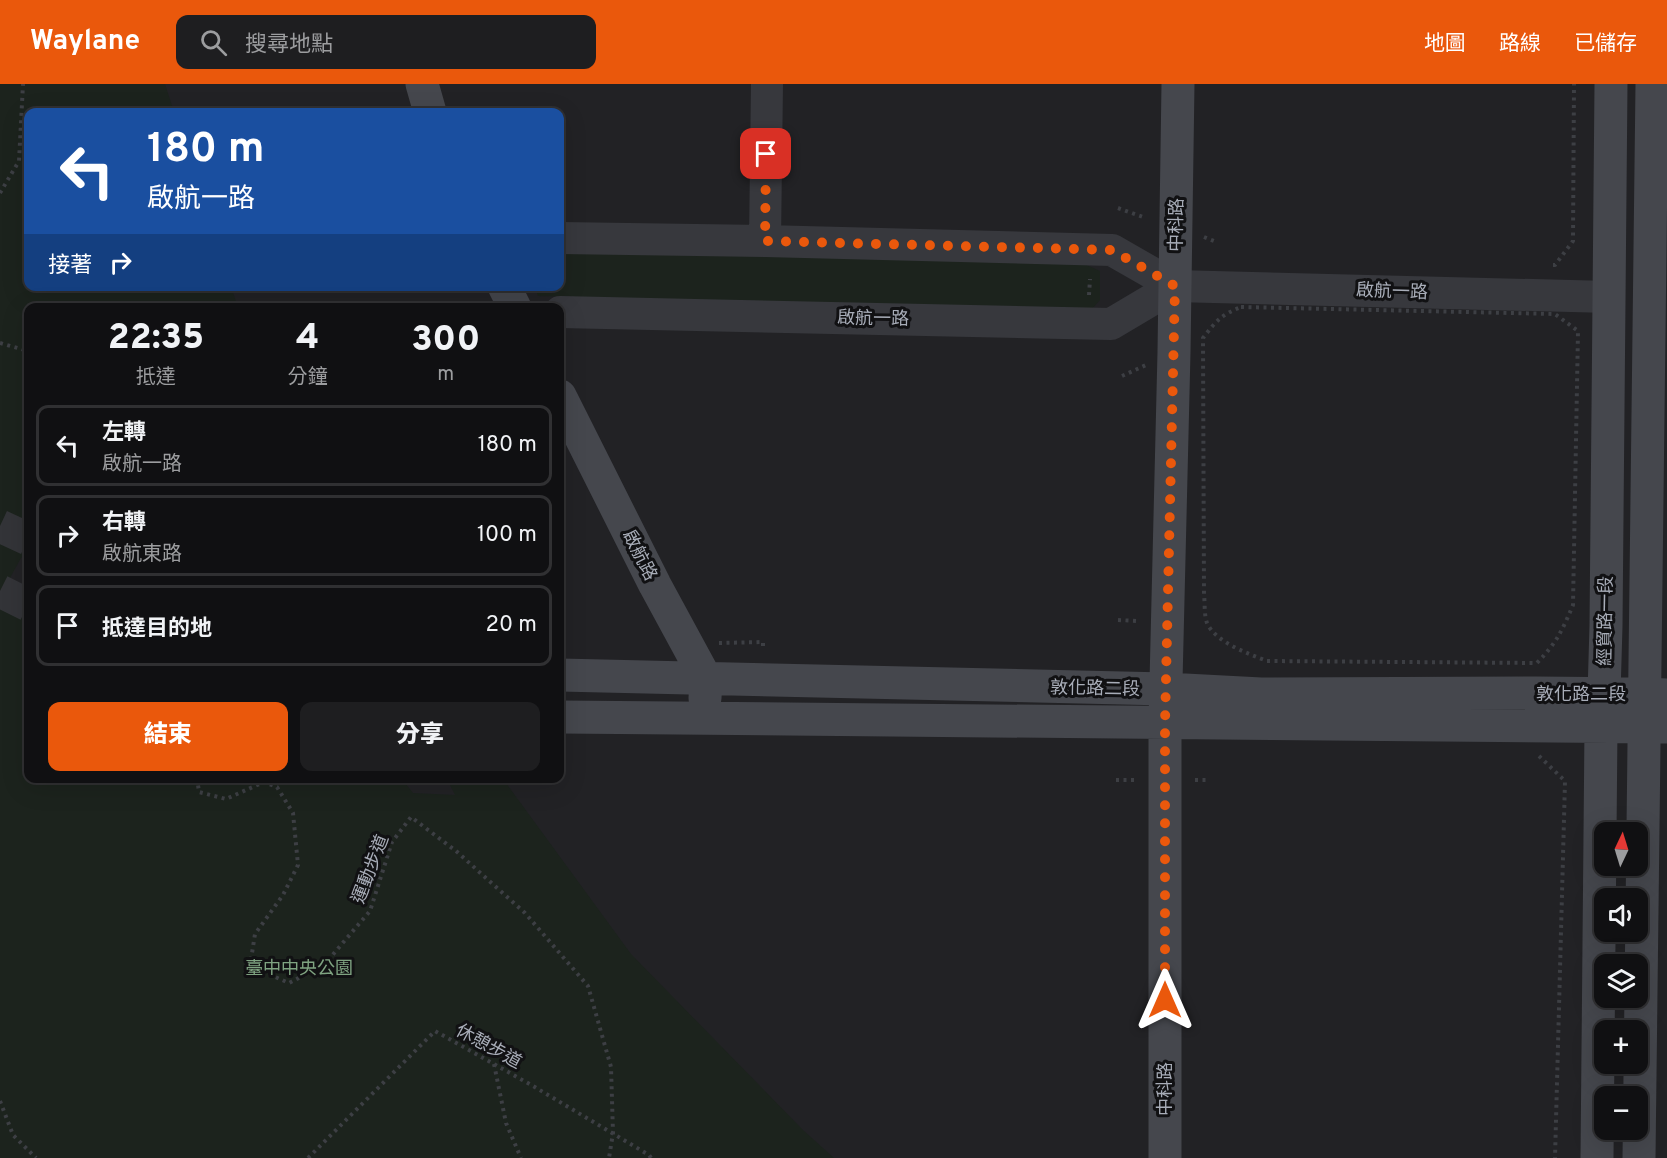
<!DOCTYPE html>
<html lang="zh-TW">
<meta charset="utf-8">
<style>
body{margin:0;font-family:Overpass,"Noto Sans TC",sans-serif;background:#1e1e20;color:#f1f3f6;height:100vh;display:flex;flex-direction:column;font-size:22px;white-space:nowrap}
*{box-sizing:border-box;margin:0}
p{font-size:20px;color:#9c9d9f}
.icon{flex:none;width:33px;height:33px;fill:none;stroke:currentColor;stroke-width:2;stroke-linecap:round;stroke-linejoin:round}
.map{position:relative;flex:1;overflow:hidden}
.panel{position:absolute;left:24px;top:219px;width:540px;height:480px;display:flex;flex-direction:column;background:#101012;border-radius:12px;box-shadow:0 6px 24px #0002,0 0 0 2px #303032}
.panel>*{flex:none}
.banner{position:absolute;left:24px;top:24px;width:540px;height:183px;border-radius:12px;box-shadow:0 6px 24px #0002,0 0 0 2px #303032;background:#1a4fa0;color:#fff;overflow:hidden}
.needle{width:39px;rotate:4deg}
.fabs{position:absolute;left:1594px;top:738px;display:grid;gap:12px}
.fabs a{display:grid;place-items:center;width:54px;height:54px;border-radius:12px;background:#101012;box-shadow:0 6px 24px #0002,0 0 0 2px #303032;font-size:30px}
.pin{position:absolute;display:grid;place-items:center;width:51px;height:51px;color:#fff;margin:-26px;border-radius:12px;box-shadow:0 3px 9px #0006}
.me{position:absolute;width:66px;margin:-33px;rotate:0deg;stroke-linejoin:round;filter:drop-shadow(0 0 4px #0008)}
.turn{display:flex;align-items:center;gap:21px;height:126px;padding:0 24px;font-size:27px}
.turn .icon{width:78px;height:78px;stroke-width:2.5}
.turn b{display:block;font-size:42px;line-height:51px}
.then{display:flex;align-items:center;height:57px;padding:0 24px;background:#0003;gap:12px;font-size:22px}
.eta{display:flex;justify-content:space-evenly;align-items:center;height:102px;text-align:center}
.eta b{font-size:36px;font-weight:800;line-height:42px}
.action{display:flex;gap:12px;margin-top:auto;padding:12px 24px}
.action a{flex:1;height:69px;border-radius:12px;background:#ea580c;color:#fff;font-size:24px;font-weight:800;line-height:69px;text-align:center}
.action a+a{background:#1e1e20;color:#f1f3f6}
ul{padding:0;list-style:none}
li{display:flex;align-items:center;gap:18px;height:81px;margin:0 12px 9px;padding:0 12px;border:3px solid #303032;border-radius:12px}
li div{flex:1}
li b{display:block;font-size:22px}
li em{font-style:normal}
header{display:flex;align-items:center;gap:36px;box-sizing:border-box;height:84px;padding:0 30px;background:#ea580c;color:#fff}
header strong{font-size:28px}
nav{display:flex;gap:33px;margin-inline-start:auto;font-size:21px}
.search{width:420px;height:54px;background:#1e1e20;display:flex;align-items:center;gap:15px;box-sizing:border-box;padding:0 21px;border-radius:12px;color:#9c9d9f;font-size:22px}
.map>svg:first-child{display:block}
.built{fill:#222225;fill-rule:evenodd}
.green{fill:#1c231d}
.lines{fill:none;stroke-linecap:round;stroke-linejoin:round}
.secondary-tunnel{stroke:#333438;stroke-width:33;stroke-dasharray:33 16;stroke-linecap:butt}
.path{stroke:#3d3f44;stroke-width:4;stroke-dasharray:3 4.5;stroke-linecap:butt}
.street{stroke:#37383d;stroke-width:32}
.secondary{stroke:#45474d;stroke-width:33}
.route{stroke:#ea580c;stroke-width:10;stroke-dasharray:0 18}
.labels{text-anchor:middle;stroke-width:6;stroke-linejoin:round;paint-order:stroke}
.street-label{font-size:18px;fill:#a8adb8;stroke:#111113}
.park-label{font-size:18px;fill:#7fa381;stroke:#111113}
</style>
<header>
<strong>Waylane</strong>
<div class="search"><svg class="icon" aria-label="search" viewBox="0 0 24 24"><circle cx="10" cy="10" r="6"/><path d="M15 15l6 6"/></svg>搜尋地點</div>
<nav><a>地圖</a><a>路線</a><a>已儲存</a></nav>
</header>
<div class="map">
<svg width="1667" height="1074" viewBox="0 0 1667 1074">
<rect width="100%" height="100%" fill="#161618"/>
<!-- built -->
<path class="built" d="M 0,0 L 1667,0 L 1667,1074 L 0,1074 ZM 28,28 L 560,28 L 560,202 L 28,202 ZM 28,224 L 560,224 L 560,694 L 28,694 ZM 1605,748 L 1638,748 L 1638,782 L 1605,782 ZM 1605,814 L 1638,814 L 1638,848 L 1605,848 ZM 1605,880 L 1638,880 L 1638,914 L 1605,914 ZM 1605,946 L 1638,946 L 1638,980 L 1605,980 ZM 1605,1012 L 1638,1012 L 1638,1046 L 1605,1046 Z"/>
<!-- green -->
<path class="green" d="M 0,0 L 165,0 L 174,28 L 28,28 L 28,202 L 231,203 L 238,223 L 28,224 L 28,468 L 21,474 L 6,501 L 28,522 L 28,694 L 401,694 L 413,709 L 455,711 L 447,695 L 503,695 L 631,870 L 803,1046 L 834,1074 L 0,1074 Z
M 560,166 L 1082,179 L 1100,187 L 1100,216 L 1091,226 L 538,212 L 535,203 L 560,202 Z"/>
<g class="lines">
<!-- secondary-tunnel -->
<path class="secondary-tunnel" d="M 0,442 L 28,455
M 0,507 L 28,521"/>
<!-- path -->
<path class="path" d="M 0,109 L 19,77 L 23,0
M 1118,124 L 1146,134
M 1204,153 L 1214,157
M 1553,181 L 1555,181 L 1573,157 L 1574,0
M 1089,211 L 1090,195
M 1241,223 L 1555,230 L 1578,247 L 1573,521 C 1562,547 1557,558 1537,579 L 1267,577 C 1249,570 1215,558 1207,539 C 1204,531 1205,519 1204,510 L 1203,254 C 1216,237 1221,231 1241,223 Z
M 0,259 L 28,267
M 1122,292 L 1146,281
M 1118,536 L 1138,537
M 719,559 L 763,558 L 763,566
M 1539,672 L 1565,697 L 1555,1074
M 197,694 L 199,708 L 226,715 L 264,698 L 277,703 L 293,729 L 298,781 L 283,811 L 255,850 L 250,882 L 289,899 L 324,881 L 370,827 L 392,758 L 411,733 L 456,767 L 525,829 L 588,902 L 611,983 L 613,1049 L 609,1074
M 1116,696 L 1136,696
M 1195,696 L 1209,696
M 494,980 L 506,1039 L 521,1074
M 0,1017 L 13,1051 L 36,1074
M 308,1074 L 435,947 L 533,1002 L 649,1071 L 651,1074"/>
<!-- street -->
<path class="street" d="M 560,154 L 765,157 L 1112,166 L 1175,202 L 1609,213
M 765,157 L 767,0
M 560,228 L 1111,240 L 1175,202"/>
<!-- secondary -->
<path class="secondary" d="M 422,0 L 430,28
M 504,202 L 515,224
M 560,312 L 655,501 L 706,595 L 705,614
M 560,591 L 1166,605 L 1261,610 L 1536,609 L 1645,610 L 1667,611
M 560,633 L 1667,643
M 1165,1074 L 1165,639 L 1174,268 L 1178,0
M 1597,1074 L 1601,643 L 1604,610 L 1606,542 L 1611,0
M 1639,1074 L 1652,0"/>
</g>
<g class="lines">
<!-- route -->
<path class="route" d="M 766,70 L 765,157 L 1112,166 L 1175,202 L 1165,639 L 1165,916"/>
</g>
<g class="labels">
<!-- street labels -->
<g class="street-label">
<text transform="translate(1176 141) rotate(-89)" y="6">中科路</text>
<text transform="translate(1392 207) rotate(2)" y="6">啟航一路</text>
<text transform="translate(873 234) rotate(1)" y="6">啟航一路</text>
<text transform="translate(640 471) rotate(63)" y="6">啟航路</text>
<text transform="translate(1605 537) rotate(-89)" y="6">經貿路一段</text>
<text transform="translate(1095 604) rotate(1)" y="6">敦化路二段</text>
<text x="1581" y="616">敦化路二段</text>
<text transform="translate(370 785) rotate(-69)" y="6">運動步道</text>
<text transform="translate(489 962) rotate(29)" y="6">休憩步道</text>
<text transform="translate(1165 1005) rotate(-90)" y="6">中科路</text>
</g>
<!-- park labels -->
<g class="park-label">
<text x="299" y="890">臺中中央公園</text>
</g>
</g>
</svg>
<div class="fabs">
<a><svg class="needle" viewBox="-14 -14 28 28"><path d="M0-13l5 13h-10z" fill="#e53935"/><path d="M0 13l5-13h-10z" fill="#9c9d9f"/></svg></a>
<a><svg class="icon" aria-label="sound" viewBox="0 0 24 24"><path d="M4 9h4l5-4v14l-5-4H4zM17 9q2 3 0 6"/></svg></a>
<a><svg class="icon" aria-label="layers" viewBox="0 0 24 24"><path d="M12 4l9 5-9 5-9-5zM3 14l9 5 9-5"/></svg></a>
<a>+</a>
<a>−</a>
</div>
<div class="pin" style="left:766px;top:70px;background:#d93025"><svg class="icon" aria-label="arrive" viewBox="0 0 24 24"><path d="M6 21V4h12l-3 4 3 4H6"/></svg></div>
<svg class="me" style="left:1165px;top:916px" viewBox="-20 -20 40 40"><path d="M0-17L14 15 0 8-14 15z" fill="#ea580c" stroke="#fff" stroke-width="4"/></svg>
<div class="banner">
<div class="turn"><svg class="icon" aria-label="left" viewBox="0 0 24 24"><path d="M17 20v-9H6M10 6l-5 5 5 5"/></svg><div><b>180 m</b>啟航一路</div></div>
<div class="then">接著<svg class="icon" aria-label="right" viewBox="0 0 24 24"><path d="M7 20v-9h11M14 6l5 5-5 5"/></svg></div>
</div>
<section class="panel">
<div class="eta">
<div><b>22:35</b><p>抵達</p></div>
<div><b>4</b><p>分鐘</p></div>
<div><b>300</b><p>m</p></div>
</div>
<ul>
<li><svg class="icon" aria-label="left" viewBox="0 0 24 24"><path d="M17 20v-9H6M10 6l-5 5 5 5"/></svg><div><b>左轉</b><p>啟航一路</p></div><em>180 m</em></li>
<li><svg class="icon" aria-label="right" viewBox="0 0 24 24"><path d="M7 20v-9h11M14 6l5 5-5 5"/></svg><div><b>右轉</b><p>啟航東路</p></div><em>100 m</em></li>
<li><svg class="icon" aria-label="arrive" viewBox="0 0 24 24"><path d="M6 21V4h12l-3 4 3 4H6"/></svg><div><b>抵達目的地</b></div><em>20 m</em></li>
</ul>
<div class="action"><a>結束</a><a>分享</a></div>
</section>
</div>
